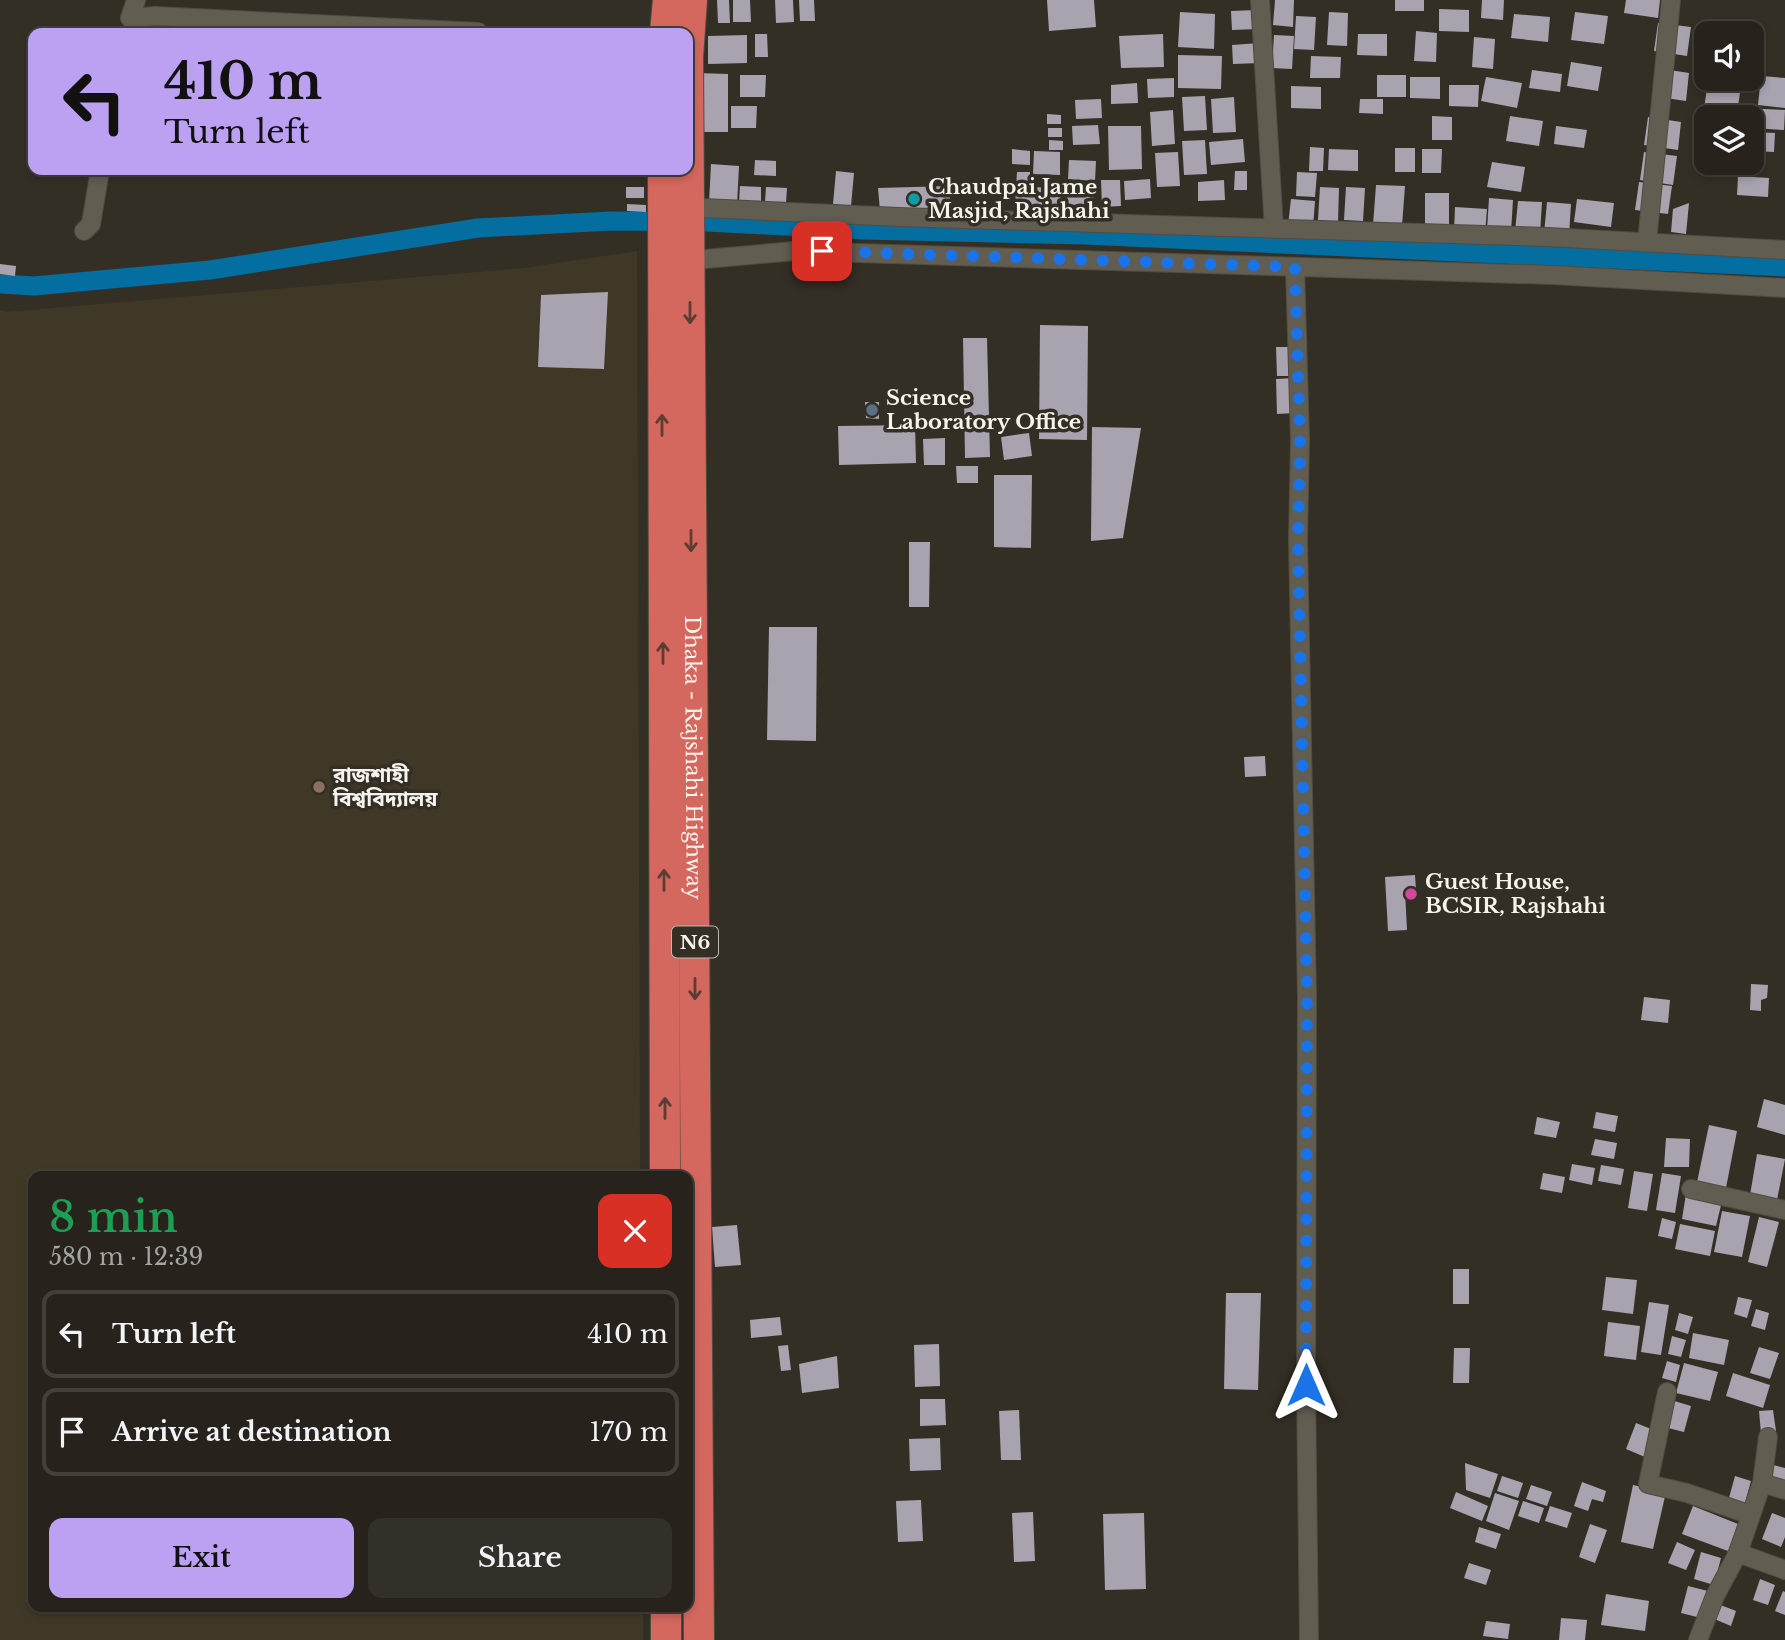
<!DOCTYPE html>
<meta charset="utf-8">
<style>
body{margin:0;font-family:"Libre Baskerville","Noto Sans Bengali",serif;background:#332f29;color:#f1f3f6;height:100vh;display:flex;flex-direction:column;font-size:26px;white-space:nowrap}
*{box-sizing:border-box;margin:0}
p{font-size:23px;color:#a4a4a3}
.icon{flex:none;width:38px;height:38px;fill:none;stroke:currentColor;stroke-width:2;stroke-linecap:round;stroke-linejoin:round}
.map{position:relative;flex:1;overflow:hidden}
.drawer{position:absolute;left:28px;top:1171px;width:665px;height:441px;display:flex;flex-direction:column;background:#27231c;border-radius:14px;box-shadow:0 4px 10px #0003,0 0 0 2px #43403b}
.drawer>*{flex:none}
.banner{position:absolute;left:28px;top:28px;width:665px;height:147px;border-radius:14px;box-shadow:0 4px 10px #0003,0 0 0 2px #43403b;background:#bca0f2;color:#111;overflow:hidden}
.buttons{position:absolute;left:1694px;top:21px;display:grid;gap:14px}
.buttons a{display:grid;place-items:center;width:70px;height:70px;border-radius:14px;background:#27231c;box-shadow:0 4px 10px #0003,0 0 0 2px #43403b;font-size:35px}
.pin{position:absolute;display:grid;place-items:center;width:60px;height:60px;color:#fff;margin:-30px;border-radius:14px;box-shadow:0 4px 10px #0006}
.me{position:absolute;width:77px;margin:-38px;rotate:0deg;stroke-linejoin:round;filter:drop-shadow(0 0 5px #0008)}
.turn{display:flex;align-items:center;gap:24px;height:147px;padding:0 21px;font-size:32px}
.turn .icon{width:91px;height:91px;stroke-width:2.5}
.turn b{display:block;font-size:49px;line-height:60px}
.round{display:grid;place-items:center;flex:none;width:74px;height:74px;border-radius:14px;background:#332f29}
.headline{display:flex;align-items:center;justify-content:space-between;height:119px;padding:0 21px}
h1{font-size:42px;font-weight:600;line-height:52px;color:#1e9e55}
.button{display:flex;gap:14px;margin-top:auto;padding:14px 21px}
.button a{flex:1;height:80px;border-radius:14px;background:#bca0f2;color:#111;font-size:28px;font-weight:600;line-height:80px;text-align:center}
.button a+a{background:#332f29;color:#f1f3f6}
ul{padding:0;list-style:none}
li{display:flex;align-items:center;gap:21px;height:88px;margin:0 14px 10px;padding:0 7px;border:4px solid #43403b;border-radius:14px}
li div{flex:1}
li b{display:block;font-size:26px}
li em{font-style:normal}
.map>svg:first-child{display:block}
.built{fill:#403827}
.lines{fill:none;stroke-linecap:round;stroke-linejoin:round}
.canal{stroke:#056ea1;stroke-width:19}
.building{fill:#a9a3b0}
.minor-casing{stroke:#504c43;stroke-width:20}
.trunk-casing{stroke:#504c43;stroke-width:32}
.minor{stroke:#625d51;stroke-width:18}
.trunk{stroke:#d4685e;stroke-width:30}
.oneway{stroke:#5c3d33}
.route{stroke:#1a73e8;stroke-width:12;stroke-dasharray:0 21.6}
.culture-dot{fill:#0f9aa8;stroke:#342f25;stroke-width:2.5}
.service-dot{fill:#5c6f8a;stroke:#342f25;stroke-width:2.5}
.education-dot{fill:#8d6e63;stroke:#342f25;stroke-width:2.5}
.hotel-dot{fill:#d1479c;stroke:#342f25;stroke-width:2.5}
.labels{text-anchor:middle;stroke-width:7;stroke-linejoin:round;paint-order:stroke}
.shield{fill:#342f25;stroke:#bcb8b0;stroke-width:2}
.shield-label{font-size:19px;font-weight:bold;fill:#f6f3ec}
.poi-label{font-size:21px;font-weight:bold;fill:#f6f3ec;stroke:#342f25;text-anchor:start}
.street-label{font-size:21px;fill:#f6f3ec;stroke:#342f25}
</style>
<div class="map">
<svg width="1785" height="1640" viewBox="0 0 1785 1640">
<rect width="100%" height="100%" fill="#342f25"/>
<!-- built -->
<path class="built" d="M 637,251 L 640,1176 L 33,1176 L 33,1606 L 643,1607 L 643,1640 L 0,1640 L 0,310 L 7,312 L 525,268 Z"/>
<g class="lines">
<!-- canal -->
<path class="canal" d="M 0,284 L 34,286 L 210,270 L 478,228 L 611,221 L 707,222 L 862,230 L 1086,235 L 1785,267"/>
</g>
<!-- building -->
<path class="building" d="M 717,0 L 729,0 L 730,23 L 718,23 Z
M 733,0 L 750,0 L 751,22 L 733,22 Z
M 775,0 L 793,0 L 794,22 L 776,23 Z
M 799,0 L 814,0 L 815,21 L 800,21 Z
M 1047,0 L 1094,0 L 1096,27 L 1049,31 Z
M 1275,0 L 1294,0 L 1293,27 L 1273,25 Z
M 1395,0 L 1424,0 L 1424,11 L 1395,11 Z
M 1482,0 L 1504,0 L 1503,20 L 1481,18 Z
M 1626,0 L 1660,0 L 1658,18 L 1624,13 Z
M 1439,9 L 1469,10 L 1469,32 L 1439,31 Z
M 1257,10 L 1258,29 L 1232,30 L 1231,11 Z
M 1180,12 L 1215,14 L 1214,49 L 1178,47 Z
M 1329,12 L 1348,13 L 1347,46 L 1327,45 Z
M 1575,12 L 1608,16 L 1604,44 L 1571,40 Z
M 1514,14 L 1550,17 L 1548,42 L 1511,38 Z
M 1296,16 L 1316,17 L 1314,50 L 1294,49 Z
M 1658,23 L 1691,27 L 1687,56 L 1654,51 Z
M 1416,31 L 1437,33 L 1436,62 L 1414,61 Z
M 755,34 L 767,34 L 768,57 L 755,57 Z
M 1163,34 L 1164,67 L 1121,68 L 1119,36 Z
M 1358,34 L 1387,34 L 1387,56 L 1357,55 Z
M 747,35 L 747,63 L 708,64 L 708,36 Z
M 1274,35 L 1294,36 L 1292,69 L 1272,68 Z
M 1474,37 L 1495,39 L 1493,69 L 1472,67 Z
M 1259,43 L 1260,63 L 1233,64 L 1232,45 Z
M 1178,55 L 1222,56 L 1221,89 L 1178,88 Z
M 1311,56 L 1341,57 L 1340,78 L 1310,78 Z
M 1571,62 L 1602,67 L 1598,91 L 1567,86 Z
M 1656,68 L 1689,73 L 1686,101 L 1652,96 Z
M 1532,70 L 1562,74 L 1560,92 L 1529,88 Z
M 697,73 L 728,74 L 728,132 L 696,132 Z
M 740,75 L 766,75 L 765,97 L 740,97 Z
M 1377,75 L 1406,75 L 1406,97 L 1377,97 Z
M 1761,76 L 1785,78 L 1785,108 L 1758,105 Z
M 1410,77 L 1440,77 L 1440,99 L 1410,98 Z
M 1486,77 L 1522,83 L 1517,108 L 1481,101 Z
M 1174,78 L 1174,97 L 1148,98 L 1147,79 Z
M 1708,81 L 1741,85 L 1737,114 L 1704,109 Z
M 1137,83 L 1138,103 L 1111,104 L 1111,85 Z
M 1449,85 L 1479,85 L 1478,107 L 1449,106 Z
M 1291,86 L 1321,87 L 1321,109 L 1291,108 Z
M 1205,96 L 1207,130 L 1184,131 L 1182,97 Z
M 1234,97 L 1236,132 L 1213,133 L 1211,99 Z
M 1101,99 L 1102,118 L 1076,119 L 1075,100 Z
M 1360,99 L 1383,99 L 1383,114 L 1359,113 Z
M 731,106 L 757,106 L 756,128 L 731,128 Z
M 1743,108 L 1785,110 L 1784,130 L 1752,128 L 1752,117 L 1743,117 Z
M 1173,110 L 1175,144 L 1152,146 L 1150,112 Z
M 1047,114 L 1061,115 L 1061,124 L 1047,124 Z
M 1432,116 L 1452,117 L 1452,140 L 1432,140 Z
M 1510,116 L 1543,121 L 1539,146 L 1506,141 Z
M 1648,117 L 1681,122 L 1678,150 L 1644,145 Z
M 1701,124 L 1706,125 L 1706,154 L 1697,153 Z
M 1098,125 L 1100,144 L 1073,145 L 1072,126 Z
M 1108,126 L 1141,126 L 1142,169 L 1109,170 Z
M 1556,126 L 1587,130 L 1584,148 L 1554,144 Z
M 1048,128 L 1062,128 L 1062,137 L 1048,137 Z
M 1752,132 L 1775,133 L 1774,152 L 1752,151 Z
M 1243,139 L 1245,162 L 1211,165 L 1209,142 Z
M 1049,140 L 1063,141 L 1063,150 L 1049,150 Z
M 1205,140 L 1207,174 L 1184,175 L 1182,141 Z
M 1310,147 L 1324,148 L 1323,171 L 1309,171 Z
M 1395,148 L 1415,148 L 1415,172 L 1395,172 Z
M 1012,149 L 1030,151 L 1030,165 L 1012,164 Z
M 1329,149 L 1358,150 L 1358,171 L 1328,170 Z
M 1422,149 L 1442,149 L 1441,173 L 1422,173 Z
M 1034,151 L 1060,152 L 1060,175 L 1033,174 Z
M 1178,152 L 1180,186 L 1157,187 L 1155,153 Z
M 1644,152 L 1677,156 L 1673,185 L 1640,180 Z
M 755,160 L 776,161 L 776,176 L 754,175 Z
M 1069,160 L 1096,161 L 1095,181 L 1068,179 Z
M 1492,162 L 1525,167 L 1521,192 L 1487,187 Z
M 711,164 L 739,166 L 737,205 L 709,203 Z
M 836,171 L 854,173 L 851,206 L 833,204 Z
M 1235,171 L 1247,171 L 1247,190 L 1234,190 Z
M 1017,172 L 1030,172 L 1030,187 L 1061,188 L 1060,212 L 1029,211 L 1030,207 L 1015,206 Z
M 1297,172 L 1317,173 L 1315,197 L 1296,196 Z
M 1738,176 L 1769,178 L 1768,197 L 1737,195 Z
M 1150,179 L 1151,198 L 1125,200 L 1124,181 Z
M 1101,180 L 1120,180 L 1121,206 L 1102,207 Z
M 1224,180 L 1225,200 L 1198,201 L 1198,182 Z
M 1639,182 L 1672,186 L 1668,214 L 1635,210 Z
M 1092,184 L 1094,204 L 1067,205 L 1066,186 Z
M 1376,185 L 1405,186 L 1402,226 L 1373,225 Z
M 740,186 L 761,187 L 761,203 L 739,202 Z
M 950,186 L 950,210 L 880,211 L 878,188 Z
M 626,187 L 644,187 L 644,198 L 626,198 Z
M 766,187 L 787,188 L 786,203 L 765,202 Z
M 1320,187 L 1339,188 L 1338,222 L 1318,220 Z
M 1346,187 L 1365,188 L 1363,221 L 1344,220 Z
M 1425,193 L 1449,193 L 1449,225 L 1425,225 Z
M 1489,198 L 1513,200 L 1511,232 L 1487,230 Z
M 1291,199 L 1315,201 L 1313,228 L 1288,225 Z
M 1577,199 L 1614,203 L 1611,227 L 1574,222 Z
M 1518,201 L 1542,202 L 1540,234 L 1515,232 Z
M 1547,202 L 1571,204 L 1569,236 L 1544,234 Z
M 1689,203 L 1686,234 L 1671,232 L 1673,209 Z
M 627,204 L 646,205 L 646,212 L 627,211 Z
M 1455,207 L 1487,209 L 1485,233 L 1454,231 Z
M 0,264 L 16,266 L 15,276 L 0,274 Z
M 608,292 L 604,369 L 538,367 L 541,295 Z
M 1040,325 L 1088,326 L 1087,440 L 1039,439 Z
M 963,338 L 987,338 L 990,457 L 965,458 Z
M 1276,347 L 1290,347 L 1290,376 L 1277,376 Z
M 1293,378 L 1294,413 L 1277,414 L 1276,379 Z
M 865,402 L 879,402 L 879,419 L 866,418 Z
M 915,425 L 916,463 L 839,465 L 838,426 Z
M 1092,427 L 1141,428 L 1123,538 L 1091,541 Z
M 1029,433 L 1032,456 L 1004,460 L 1001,437 Z
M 945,438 L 945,465 L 924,465 L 923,439 Z
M 956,466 L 978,466 L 978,483 L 957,483 Z
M 994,475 L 1032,475 L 1031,548 L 994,547 Z
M 909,542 L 930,542 L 929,607 L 909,607 Z
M 769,627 L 817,627 L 816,741 L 767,740 Z
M 1265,756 L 1266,776 L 1245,777 L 1244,757 Z
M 1415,875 L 1416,891 L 1405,891 L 1407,930 L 1388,931 L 1385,877 Z
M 1751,984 L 1768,985 L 1767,998 L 1761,1000 L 1761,1011 L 1750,1010 Z
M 1644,997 L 1670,1000 L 1668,1023 L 1641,1020 Z
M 1764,1099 L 1785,1105 L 1785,1135 L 1757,1127 Z
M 1596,1112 L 1618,1116 L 1615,1132 L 1593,1128 Z
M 1537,1117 L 1560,1122 L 1556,1138 L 1534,1134 Z
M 1709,1125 L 1737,1131 L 1725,1193 L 1696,1187 Z
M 1666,1138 L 1690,1139 L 1689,1167 L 1664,1167 Z
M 1595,1139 L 1617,1143 L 1614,1159 L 1591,1155 Z
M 1757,1154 L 1785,1159 L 1777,1200 L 1750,1195 Z
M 1572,1164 L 1595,1168 L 1592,1185 L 1569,1180 Z
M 1601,1165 L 1624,1169 L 1621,1185 L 1598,1181 Z
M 1634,1171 L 1653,1174 L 1647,1211 L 1628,1208 Z
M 1543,1173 L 1565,1177 L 1562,1193 L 1540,1189 Z
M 1662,1173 L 1681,1176 L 1675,1213 L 1656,1210 Z
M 1686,1194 L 1722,1201 L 1716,1226 L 1682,1219 Z
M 1722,1211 L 1750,1216 L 1742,1257 L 1714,1252 Z
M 1759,1217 L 1779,1222 L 1767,1267 L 1748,1262 Z
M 1662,1218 L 1676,1222 L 1672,1239 L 1658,1236 Z
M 1680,1224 L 1715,1231 L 1710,1256 L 1675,1249 Z
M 737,1225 L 741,1265 L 715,1267 L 712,1227 Z
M 1453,1269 L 1469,1269 L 1469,1304 L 1453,1304 Z
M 1606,1277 L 1637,1280 L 1633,1314 L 1602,1310 Z
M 1226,1293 L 1261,1293 L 1258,1390 L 1224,1389 Z
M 1738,1297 L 1752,1300 L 1747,1318 L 1734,1314 Z
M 1649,1302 L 1669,1305 L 1661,1355 L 1641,1352 Z
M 1756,1309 L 1769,1313 L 1765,1330 L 1751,1326 Z
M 1679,1313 L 1693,1317 L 1688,1334 L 1675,1330 Z
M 780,1317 L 782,1335 L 751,1338 L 750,1320 Z
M 1608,1322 L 1640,1326 L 1636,1360 L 1604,1356 Z
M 1693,1333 L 1729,1340 L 1724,1365 L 1689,1358 Z
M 1672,1336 L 1686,1340 L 1681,1357 L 1668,1354 Z
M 939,1344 L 940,1386 L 915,1387 L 914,1345 Z
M 788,1345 L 791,1370 L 781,1371 L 778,1346 Z
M 1759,1347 L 1779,1353 L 1770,1379 L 1750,1373 Z
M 1454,1348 L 1470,1348 L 1469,1383 L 1453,1383 Z
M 837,1356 L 839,1388 L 802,1393 L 799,1364 Z
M 1667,1361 L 1680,1365 L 1676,1382 L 1662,1378 Z
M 1684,1363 L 1718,1372 L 1710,1401 L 1676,1393 Z
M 1733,1373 L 1770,1385 L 1763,1408 L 1726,1396 Z
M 920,1399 L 945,1399 L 946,1425 L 920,1426 Z
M 1671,1400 L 1691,1406 L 1684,1432 L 1664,1427 Z
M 1019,1410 L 1021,1460 L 1001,1460 L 999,1411 Z
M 1773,1410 L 1776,1431 L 1761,1433 L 1759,1411 Z
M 1636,1423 L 1656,1431 L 1645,1457 L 1626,1449 Z
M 940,1438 L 941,1470 L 910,1471 L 909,1439 Z
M 1465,1463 L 1498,1474 L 1490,1498 L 1466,1490 Z
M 1773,1465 L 1785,1468 L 1785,1483 L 1769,1479 Z
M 1502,1476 L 1523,1483 L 1518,1498 L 1497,1491 Z
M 1735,1476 L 1751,1481 L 1743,1510 L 1727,1505 Z
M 1582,1482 L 1606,1491 L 1603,1502 L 1592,1499 L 1588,1511 L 1574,1506 Z
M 1531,1485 L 1552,1492 L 1547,1506 L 1526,1499 Z
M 1633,1485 L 1666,1492 L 1653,1549 L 1621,1542 Z
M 1456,1492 L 1488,1506 L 1482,1521 L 1450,1508 Z
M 1495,1493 L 1519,1501 L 1509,1530 L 1486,1521 Z
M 921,1500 L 923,1541 L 898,1542 L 896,1501 Z
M 1523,1501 L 1544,1508 L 1539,1523 L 1518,1516 Z
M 1550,1506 L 1572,1513 L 1567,1528 L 1545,1521 Z
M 1693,1506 L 1738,1524 L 1728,1551 L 1682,1534 Z
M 1033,1512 L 1035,1561 L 1014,1562 L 1012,1513 Z
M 1144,1513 L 1146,1589 L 1105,1590 L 1103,1514 Z
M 1772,1513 L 1785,1518 L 1785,1537 L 1781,1547 L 1762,1539 Z
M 1590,1524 L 1607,1530 L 1595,1563 L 1579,1557 Z
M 1479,1527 L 1501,1534 L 1496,1549 L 1475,1542 Z
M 1677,1542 L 1695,1550 L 1686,1570 L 1668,1563 Z
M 1701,1552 L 1721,1558 L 1714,1585 L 1694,1579 Z
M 1469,1563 L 1491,1570 L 1486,1585 L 1464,1578 Z
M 1760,1579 L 1775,1585 L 1768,1605 L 1753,1600 Z
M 1688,1586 L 1708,1591 L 1701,1618 L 1681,1613 Z
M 1783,1591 L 1785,1592 L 1785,1615 L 1775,1611 Z
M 1606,1594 L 1649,1601 L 1645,1631 L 1601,1625 Z
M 1718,1604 L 1736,1611 L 1731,1626 L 1712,1618 Z
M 1561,1618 L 1587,1620 L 1585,1640 L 1559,1640 Z
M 1486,1621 L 1510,1624 L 1508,1639 L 1483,1636 Z"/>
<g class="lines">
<!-- minor casing -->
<g class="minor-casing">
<path id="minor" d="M 136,0 L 130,18 L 155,16 L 478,32
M 1260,0 L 1274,229
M 680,207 L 899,217 L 1548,237 L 1785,250
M 84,231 L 91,224 L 100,170
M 1647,242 L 1671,0
M 683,261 L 794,251 L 1553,275 L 1785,288
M 1295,267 L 1300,439 L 1298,541 L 1307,996 L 1306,1385 L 1309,1640
M 1691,1189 L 1785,1210
M 1667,1392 L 1648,1484 L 1687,1493 L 1751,1515
M 1762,1483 L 1768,1437
M 1785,1490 L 1762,1483 L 1738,1553 L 1785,1570
M 1698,1640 L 1715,1596 L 1738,1553"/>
</g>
<!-- trunk casing -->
<g class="trunk-casing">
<g id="trunk">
<path id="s1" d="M 692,0 L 688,57 L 699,1640"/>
<path d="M 665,33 L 668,0"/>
<path d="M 663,170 L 665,1176"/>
<path d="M 666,1640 L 666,1606"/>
</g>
</g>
<!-- minor -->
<use href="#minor" class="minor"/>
<!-- trunk -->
<use href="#trunk" class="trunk"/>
</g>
<!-- one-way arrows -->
<defs><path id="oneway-shaft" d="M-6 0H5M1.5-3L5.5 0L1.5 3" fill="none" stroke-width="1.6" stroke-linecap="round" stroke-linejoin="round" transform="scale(1.75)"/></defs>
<g class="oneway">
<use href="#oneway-shaft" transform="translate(690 313) rotate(90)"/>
<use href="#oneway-shaft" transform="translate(662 425) rotate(-90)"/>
<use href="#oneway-shaft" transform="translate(691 541) rotate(90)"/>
<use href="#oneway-shaft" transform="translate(663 653) rotate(-90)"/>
<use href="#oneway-shaft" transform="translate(664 880) rotate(-90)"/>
<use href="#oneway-shaft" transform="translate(695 989) rotate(90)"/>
<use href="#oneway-shaft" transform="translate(665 1108) rotate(-90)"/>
</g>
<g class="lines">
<!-- route -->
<path class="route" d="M 822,251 L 1295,267 L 1300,439 L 1298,541 L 1307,996 L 1306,1385"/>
</g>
<!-- markers -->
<circle class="culture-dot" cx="914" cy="199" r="7"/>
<circle class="service-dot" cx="872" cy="410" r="7"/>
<circle class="education-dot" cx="319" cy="787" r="7"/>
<circle class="hotel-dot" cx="1411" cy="894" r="7"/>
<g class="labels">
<!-- shield labels -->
<rect class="shield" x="672" y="926.5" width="46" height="31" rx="5"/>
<g class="shield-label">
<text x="695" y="949">N6</text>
</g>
<!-- poi labels -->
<g class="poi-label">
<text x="928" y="194">Chaudpai Jame<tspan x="928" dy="24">Masjid, Rajshahi</tspan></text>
<text x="886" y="405">Science<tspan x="886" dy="24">Laboratory Office</tspan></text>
<text x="333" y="782">রাজশাহী<tspan x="333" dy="24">বিশ্ববিদ্যালয়</tspan></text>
<text x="1425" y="889">Guest House,<tspan x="1425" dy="24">BCSIR, Rajshahi</tspan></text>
</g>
<!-- street labels -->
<g class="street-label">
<text dy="7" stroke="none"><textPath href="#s1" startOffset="758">Dhaka - Rajshahi Highway</textPath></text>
</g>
</g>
</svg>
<div class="buttons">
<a><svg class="icon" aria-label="sound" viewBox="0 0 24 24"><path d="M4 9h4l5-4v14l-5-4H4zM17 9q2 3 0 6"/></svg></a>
<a><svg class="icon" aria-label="layers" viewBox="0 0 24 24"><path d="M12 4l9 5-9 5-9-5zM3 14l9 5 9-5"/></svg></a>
</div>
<div class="pin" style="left:822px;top:251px;background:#d93025"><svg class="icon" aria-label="arrive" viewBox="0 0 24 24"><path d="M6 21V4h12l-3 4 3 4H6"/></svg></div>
<svg class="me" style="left:1306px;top:1385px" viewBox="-20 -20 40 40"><path d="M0-17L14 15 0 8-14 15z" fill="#1a73e8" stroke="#fff" stroke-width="4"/></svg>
<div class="banner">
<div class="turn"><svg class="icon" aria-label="left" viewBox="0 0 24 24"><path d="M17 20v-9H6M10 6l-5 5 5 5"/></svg><div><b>410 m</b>Turn left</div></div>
</div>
<section class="drawer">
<div class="headline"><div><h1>8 min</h1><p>580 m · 12:39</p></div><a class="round" style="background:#d93025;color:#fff"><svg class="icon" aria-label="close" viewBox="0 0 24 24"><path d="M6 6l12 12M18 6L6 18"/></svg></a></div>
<ul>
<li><svg class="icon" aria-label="left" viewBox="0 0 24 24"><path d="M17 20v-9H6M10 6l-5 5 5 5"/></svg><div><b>Turn left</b></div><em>410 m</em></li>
<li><svg class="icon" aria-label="arrive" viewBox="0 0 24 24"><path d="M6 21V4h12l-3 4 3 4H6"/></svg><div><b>Arrive at destination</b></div><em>170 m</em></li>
</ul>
<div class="button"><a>Exit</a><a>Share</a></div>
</section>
</div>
